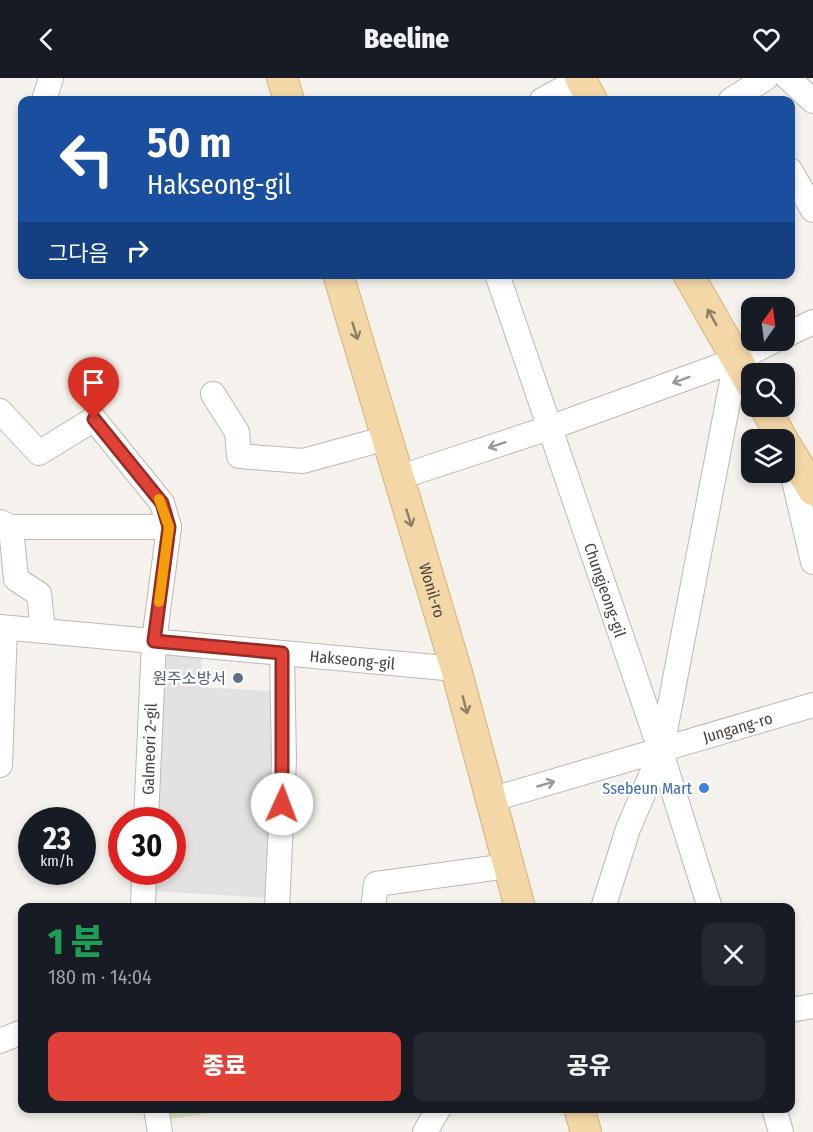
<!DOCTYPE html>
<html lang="ko">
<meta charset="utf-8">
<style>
body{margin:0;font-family:"Fira Sans Condensed","Noto Sans KR",sans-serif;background:#242831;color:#f1f3f6;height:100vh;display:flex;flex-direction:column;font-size:22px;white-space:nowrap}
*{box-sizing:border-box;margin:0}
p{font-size:20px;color:#9ea1a6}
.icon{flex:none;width:33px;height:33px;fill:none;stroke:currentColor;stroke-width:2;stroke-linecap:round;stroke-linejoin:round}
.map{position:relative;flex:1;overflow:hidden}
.side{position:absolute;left:18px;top:825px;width:777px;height:210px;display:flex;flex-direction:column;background:#171b24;border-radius:12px;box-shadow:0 3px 9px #0003}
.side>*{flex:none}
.hud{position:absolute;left:18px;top:18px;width:777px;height:183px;border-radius:12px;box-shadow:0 3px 9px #0003;background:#1a4fa0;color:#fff;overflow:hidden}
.needle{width:39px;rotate:14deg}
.tools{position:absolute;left:741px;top:219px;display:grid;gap:12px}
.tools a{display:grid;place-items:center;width:54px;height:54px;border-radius:12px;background:#171b24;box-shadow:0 3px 9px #0003;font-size:30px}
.speed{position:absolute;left:18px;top:729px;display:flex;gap:12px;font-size:30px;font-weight:700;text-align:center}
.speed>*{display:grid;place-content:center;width:78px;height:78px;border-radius:50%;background:#171b24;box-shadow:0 3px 9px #0003;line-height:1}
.speed small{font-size:15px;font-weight:400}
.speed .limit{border:9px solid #d22;background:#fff;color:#111}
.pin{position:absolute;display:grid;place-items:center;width:51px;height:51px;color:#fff;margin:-62px -26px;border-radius:50% 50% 50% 0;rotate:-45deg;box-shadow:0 0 6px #0007}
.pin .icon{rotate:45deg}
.me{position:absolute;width:66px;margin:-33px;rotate:2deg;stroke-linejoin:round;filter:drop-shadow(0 0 4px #0008)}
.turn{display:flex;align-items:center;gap:21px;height:126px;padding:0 30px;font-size:27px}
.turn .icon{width:78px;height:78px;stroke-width:2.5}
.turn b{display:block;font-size:42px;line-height:51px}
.then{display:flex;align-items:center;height:57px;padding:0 30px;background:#0003;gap:12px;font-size:22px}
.round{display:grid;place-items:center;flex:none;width:63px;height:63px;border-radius:12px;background:#242831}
.head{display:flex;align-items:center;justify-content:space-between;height:102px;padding:0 30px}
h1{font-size:36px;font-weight:800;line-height:45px;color:#1e9e55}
.primary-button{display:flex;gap:12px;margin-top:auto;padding:12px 30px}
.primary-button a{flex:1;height:69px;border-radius:12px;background:#e14237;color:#fff;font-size:24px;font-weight:800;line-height:69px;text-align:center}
.primary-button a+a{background:#242831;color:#f1f3f6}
header{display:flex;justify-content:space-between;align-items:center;height:78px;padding:0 30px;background:#171b24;font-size:27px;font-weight:800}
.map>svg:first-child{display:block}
.green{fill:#d5e3bb}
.parking{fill:#e4e2e0}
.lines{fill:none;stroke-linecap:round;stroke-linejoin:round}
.minor-casing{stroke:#bfb8b0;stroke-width:26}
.major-casing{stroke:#d7b278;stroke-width:32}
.minor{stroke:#fff;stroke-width:24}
.major{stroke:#f3d7a7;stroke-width:30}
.oneway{stroke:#8d7e66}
.oneway2{stroke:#9b9793}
.route-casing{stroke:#922b24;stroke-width:15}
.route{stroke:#e14237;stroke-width:10}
.slow{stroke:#f59e0b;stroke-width:10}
.service-dot{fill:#5c6f8a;stroke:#fff;stroke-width:2}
.shop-dot{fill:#3f7fe0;stroke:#fff;stroke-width:2}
.labels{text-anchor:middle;stroke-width:4.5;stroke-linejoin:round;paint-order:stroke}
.street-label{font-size:16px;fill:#49423b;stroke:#fff}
.service-label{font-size:16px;fill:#4e5e75;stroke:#fff;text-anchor:end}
.shop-label{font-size:16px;fill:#366cbe;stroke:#fff;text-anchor:end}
</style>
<header><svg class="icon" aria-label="back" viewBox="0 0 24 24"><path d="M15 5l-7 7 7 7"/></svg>Beeline<svg class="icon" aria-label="heart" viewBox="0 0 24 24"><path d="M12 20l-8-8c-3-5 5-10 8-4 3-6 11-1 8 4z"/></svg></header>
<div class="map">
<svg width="813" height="1054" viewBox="0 0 813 1054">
<rect width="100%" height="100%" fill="#f5f2ed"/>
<!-- green -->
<path class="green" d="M 168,1030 L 236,1031 L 170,1041 Z"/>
<!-- parking -->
<path class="parking" d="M 164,577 L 202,579 L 200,609 L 284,614 L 273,820 L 151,813 L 152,794 L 172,794 L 172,742 L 155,742 Z"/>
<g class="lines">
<!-- minor casing -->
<g class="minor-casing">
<g id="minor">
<path d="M 788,0 L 813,23"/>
<path d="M 44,22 L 51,0"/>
<path d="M 542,22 L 581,1"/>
<path d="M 731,22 L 766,0"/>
<path d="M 790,92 L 813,132"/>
<path id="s1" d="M 497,196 L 661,674 L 710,830"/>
<path d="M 784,258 L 813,244"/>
<path d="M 213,316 L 237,354 L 239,378 L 303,383 L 387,360"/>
<path d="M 0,333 L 39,375 L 94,341 L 162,425 L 169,449 L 154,563 L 146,742"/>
<path d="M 789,381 L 813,484"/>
<path d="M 397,400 L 552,349 L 736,282 L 775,262"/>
<path d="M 0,444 L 11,449 L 16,501 L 39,516 L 43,553"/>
<path d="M 0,449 L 169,449"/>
<path id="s2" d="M 0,549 L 456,591"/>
<path d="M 0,687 L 5,550"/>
<path id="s3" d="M 490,722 L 813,627"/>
<path d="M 143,830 L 144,794"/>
<path d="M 277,830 L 284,682 L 282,575"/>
<path d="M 373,830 L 376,806 L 508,788"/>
<path d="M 603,830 L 628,751 L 661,674 L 736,282"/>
<path d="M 790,932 L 813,928"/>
<path d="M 0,963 L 22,954"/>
<path d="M 156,1030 L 160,1054"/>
<path d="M 774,1030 L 781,1054"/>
<path d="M 425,1054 L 439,1030"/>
</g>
</g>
<!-- major casing -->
<g class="major-casing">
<g id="major">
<path d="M 282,0 L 289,22"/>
<path d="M 580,0 L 592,22"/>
<path id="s4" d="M 338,196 L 456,591 L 520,830"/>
<path d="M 688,196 L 752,308"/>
<path d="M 764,328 L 783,362"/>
<path d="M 784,364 L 813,412"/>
<path d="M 579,1030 L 586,1054"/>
</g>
</g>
<!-- minor -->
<use href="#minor" class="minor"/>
<!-- major -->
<use href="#major" class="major"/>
</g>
<!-- one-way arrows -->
<defs><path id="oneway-shaft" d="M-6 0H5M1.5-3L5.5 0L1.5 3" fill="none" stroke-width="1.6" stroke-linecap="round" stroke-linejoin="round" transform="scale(1.5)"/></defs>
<g class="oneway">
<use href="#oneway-shaft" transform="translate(712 239) rotate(-119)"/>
<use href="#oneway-shaft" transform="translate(355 253) rotate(73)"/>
<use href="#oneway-shaft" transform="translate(409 440) rotate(73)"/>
<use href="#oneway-shaft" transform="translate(465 627) rotate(75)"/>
</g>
<g class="oneway2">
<use href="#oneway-shaft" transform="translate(681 302) rotate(160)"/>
<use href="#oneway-shaft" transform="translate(497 367) rotate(162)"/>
<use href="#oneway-shaft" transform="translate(546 706) rotate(-16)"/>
</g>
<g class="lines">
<!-- route casing -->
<g class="route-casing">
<path id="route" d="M 94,341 L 162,425 L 169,449 L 154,563 L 282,575 L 282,726"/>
</g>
<!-- route -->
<use href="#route" class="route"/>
<!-- slow -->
<path class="slow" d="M 159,421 L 169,449 L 159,524"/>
</g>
<!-- markers -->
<circle class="service-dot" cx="238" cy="600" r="6"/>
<circle class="shop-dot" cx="704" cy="710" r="6"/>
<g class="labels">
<!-- street labels -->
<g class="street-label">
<text dy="6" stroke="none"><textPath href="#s4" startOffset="330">Wonil-ro</textPath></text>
<text dy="6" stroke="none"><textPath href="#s1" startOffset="334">Chungjeong-gil</textPath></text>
<text dy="6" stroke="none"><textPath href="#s2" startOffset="354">Hakseong-gil</textPath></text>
<text dy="6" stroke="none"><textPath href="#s3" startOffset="258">Jungang-ro</textPath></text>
<text transform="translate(149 671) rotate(-88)" y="6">Galmeori 2-gil</text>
</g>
<!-- service labels -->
<g class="service-label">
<text x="226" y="606">원주소방서</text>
</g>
<!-- shop labels -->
<g class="shop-label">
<text x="692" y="716">Ssebeun Mart</text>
</g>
</g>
</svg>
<div class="tools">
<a><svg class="needle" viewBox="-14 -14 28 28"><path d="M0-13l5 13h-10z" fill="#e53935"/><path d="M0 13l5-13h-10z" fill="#9ea1a6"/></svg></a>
<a><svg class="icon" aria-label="search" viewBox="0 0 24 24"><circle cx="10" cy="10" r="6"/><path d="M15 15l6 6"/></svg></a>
<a><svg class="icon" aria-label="layers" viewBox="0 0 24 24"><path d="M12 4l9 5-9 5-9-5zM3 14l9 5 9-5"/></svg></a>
</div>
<div class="speed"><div>23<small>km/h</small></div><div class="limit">30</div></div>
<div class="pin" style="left:94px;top:341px;background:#d93025"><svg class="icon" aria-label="arrive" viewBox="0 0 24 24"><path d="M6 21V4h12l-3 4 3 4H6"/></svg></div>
<svg class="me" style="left:282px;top:726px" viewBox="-20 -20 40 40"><circle r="19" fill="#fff"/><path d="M0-13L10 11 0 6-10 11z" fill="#e14237"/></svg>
<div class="hud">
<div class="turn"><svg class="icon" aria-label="left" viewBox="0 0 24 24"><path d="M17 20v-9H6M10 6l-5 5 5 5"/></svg><div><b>50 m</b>Hakseong-gil</div></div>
<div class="then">그다음<svg class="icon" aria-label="right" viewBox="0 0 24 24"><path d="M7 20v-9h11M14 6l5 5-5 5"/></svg></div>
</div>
<section class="side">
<div class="head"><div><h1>1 분</h1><p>180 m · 14:04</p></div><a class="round"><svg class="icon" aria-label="close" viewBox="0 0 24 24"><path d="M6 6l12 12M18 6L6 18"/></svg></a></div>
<div class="primary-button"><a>종료</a><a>공유</a></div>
</section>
</div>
